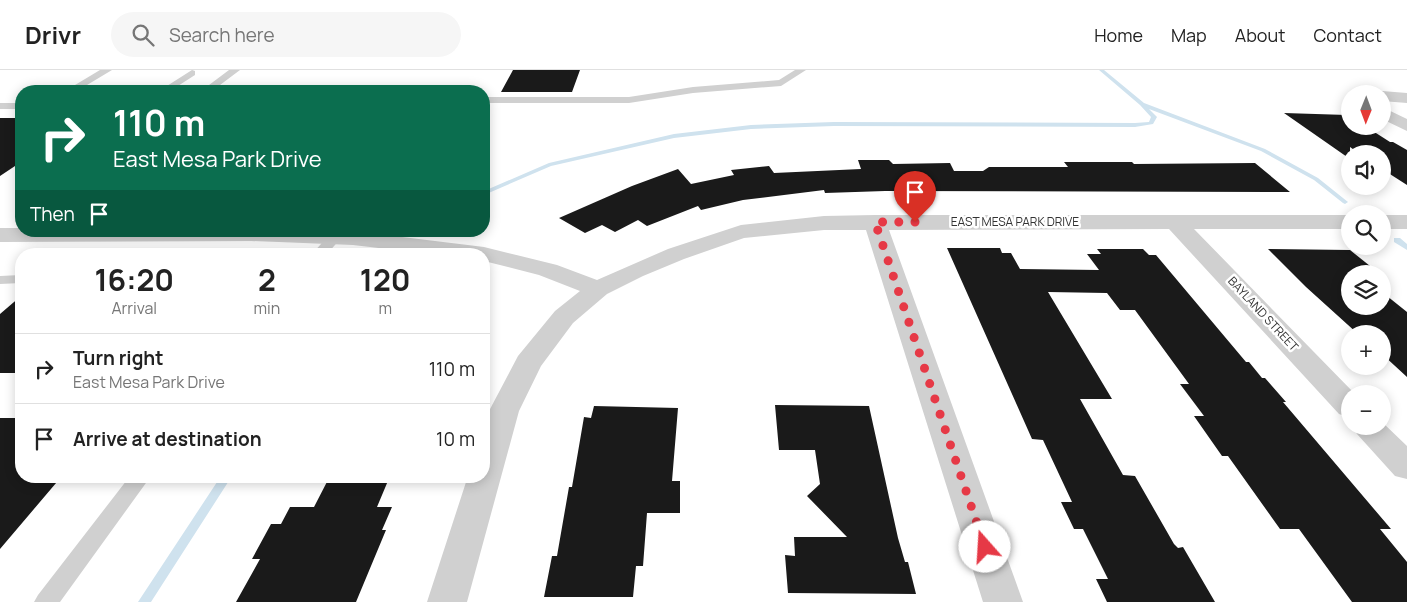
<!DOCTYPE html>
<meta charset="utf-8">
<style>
body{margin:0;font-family:Manrope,sans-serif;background:#f6f6f6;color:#222;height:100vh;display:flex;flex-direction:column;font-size:19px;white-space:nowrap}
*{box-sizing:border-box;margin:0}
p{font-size:16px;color:#767676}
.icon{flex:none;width:28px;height:28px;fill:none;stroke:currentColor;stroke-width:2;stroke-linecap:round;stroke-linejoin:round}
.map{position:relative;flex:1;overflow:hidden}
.details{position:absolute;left:15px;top:178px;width:475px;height:235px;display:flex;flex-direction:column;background:#fff;border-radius:20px;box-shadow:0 2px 12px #0003}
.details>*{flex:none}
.guide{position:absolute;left:15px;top:15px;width:475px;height:152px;border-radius:20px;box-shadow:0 2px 12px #0003;background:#0b6e4f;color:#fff;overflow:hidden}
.needle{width:32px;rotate:181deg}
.buttons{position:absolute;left:1341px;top:15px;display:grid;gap:10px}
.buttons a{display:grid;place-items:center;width:50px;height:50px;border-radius:50%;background:#fff;box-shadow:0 2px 12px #0003;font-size:25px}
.pin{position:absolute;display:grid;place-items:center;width:42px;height:42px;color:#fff;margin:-51px -21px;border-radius:50% 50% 50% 0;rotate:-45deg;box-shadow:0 0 5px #0007}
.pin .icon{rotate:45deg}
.me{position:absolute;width:55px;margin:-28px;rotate:341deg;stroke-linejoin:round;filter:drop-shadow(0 0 4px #0008)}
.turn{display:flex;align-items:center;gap:18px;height:105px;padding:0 15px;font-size:22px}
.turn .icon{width:65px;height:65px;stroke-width:2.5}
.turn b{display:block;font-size:35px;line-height:42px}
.then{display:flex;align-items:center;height:48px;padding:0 15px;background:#0003;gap:10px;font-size:19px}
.eta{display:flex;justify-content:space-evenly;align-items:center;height:85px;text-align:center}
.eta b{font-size:30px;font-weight:700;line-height:35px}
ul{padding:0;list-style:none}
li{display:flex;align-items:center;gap:15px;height:70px;padding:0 15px;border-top:1px solid #e0e0e0}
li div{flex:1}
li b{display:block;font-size:19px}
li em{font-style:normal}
header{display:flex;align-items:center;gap:30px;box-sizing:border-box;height:70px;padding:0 25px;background:#fff;border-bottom:1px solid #e0e0e0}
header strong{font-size:24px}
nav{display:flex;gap:28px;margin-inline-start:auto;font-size:18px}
.search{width:350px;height:45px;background:#f6f6f6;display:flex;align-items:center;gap:12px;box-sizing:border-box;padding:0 18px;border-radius:28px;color:#767676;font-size:19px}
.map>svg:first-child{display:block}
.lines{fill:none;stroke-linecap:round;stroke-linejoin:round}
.stream{fill:#cfe2ee;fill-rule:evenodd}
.building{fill:#1a1a1a}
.lane{fill:#d0d0d0;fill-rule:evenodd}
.street{fill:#d0d0d0;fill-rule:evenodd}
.route{stroke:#e63946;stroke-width:9;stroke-dasharray:0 16.2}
.labels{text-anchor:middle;stroke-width:5;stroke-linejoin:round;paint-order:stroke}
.street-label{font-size:12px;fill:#333;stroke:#fff}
</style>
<header>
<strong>Drivr</strong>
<div class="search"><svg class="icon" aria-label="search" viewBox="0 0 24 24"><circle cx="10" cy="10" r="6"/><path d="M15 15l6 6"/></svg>Search here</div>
<nav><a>Home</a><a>Map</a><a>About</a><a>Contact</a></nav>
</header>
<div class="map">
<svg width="1407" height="532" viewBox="0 0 1407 532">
<rect width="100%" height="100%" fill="#fff"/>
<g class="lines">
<!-- stream -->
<path class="stream" d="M 1099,0 L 1104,0 L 1144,33 L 1265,79 L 1318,108 L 1348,132 L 1345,134 L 1343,133 L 1314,110 L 1261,81 L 1149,39 L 1157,47 L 1153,54 L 1135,57 L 834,56 L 751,59 L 674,68 L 551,96 L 484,125 L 484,121 L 549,93 L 674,64 L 751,55 L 834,52 L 1135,53 L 1149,52 L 1151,47 L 1140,35 Z
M 1394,168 L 1400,168 L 1407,174 L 1407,180 L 1394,172 Z
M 221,406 L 232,406 L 151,532 L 138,532 Z"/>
</g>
<!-- building -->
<path class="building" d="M 513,0 L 580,0 L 572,22 L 501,22 Z
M 1284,43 L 1347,45 L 1350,47 L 1350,56 L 1365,56 L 1390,72 L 1393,72 L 1407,80 L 1407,115 L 1382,99 L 1382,84 L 1360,84 L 1350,77 L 1350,89 Z
M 0,48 L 21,48 L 21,92 L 0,106 Z
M 858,90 L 889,90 L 893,94 L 950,93 L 954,101 L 983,101 L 989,97 L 1068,97 L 1064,92 L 1132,92 L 1134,94 L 1255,93 L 1290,122 L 885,121 L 825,123 L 824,120 L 743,130 L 701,140 L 698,136 L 647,156 L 638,150 L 615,162 L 602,155 L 585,163 L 559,148 L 632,116 L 678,99 L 691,114 L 734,105 L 731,100 L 769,96 L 774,103 L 861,99 Z
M 947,178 L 1000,178 L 1002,183 L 1011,183 L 1020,199 L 1099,200 L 1087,184 L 1101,184 L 1097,179 L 1143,179 L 1149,185 L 1156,185 L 1246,292 L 1249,292 L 1262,308 L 1265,308 L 1286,332 L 1283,332 L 1391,459 L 1380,459 L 1407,492 L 1407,532 L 1352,532 L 1299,459 L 1280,459 L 1228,386 L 1222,386 L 1194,346 L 1204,346 L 1180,314 L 1189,314 L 1135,240 L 1120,240 L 1107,223 L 1048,222 L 1112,329 L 1080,329 L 1123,405 L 1135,406 L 1174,474 L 1178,478 L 1183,477 L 1215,532 L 1107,532 L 1096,509 L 1108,509 L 1083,459 L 1074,459 L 1061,432 L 1072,432 L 1043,370 L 1032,369 Z
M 1268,179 L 1350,180 L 1380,204 L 1350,204 L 1350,236 L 1382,236 L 1382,222 L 1407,242 L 1407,307 L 1382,284 L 1382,264 L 1358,264 L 1306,217 Z
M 21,226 L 21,303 L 0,303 L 0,244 Z
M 775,335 L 869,336 L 898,468 L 905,492 L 908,492 L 916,524 L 788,523 L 785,485 L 795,486 L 794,467 L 847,467 L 807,426 L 820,414 L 815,380 L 779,380 Z
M 594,336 L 678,338 L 672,411 L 680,411 L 680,443 L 647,443 L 643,496 L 636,496 L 633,527 L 544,527 L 552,486 L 557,486 L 569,417 L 572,417 L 584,347 L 591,348 Z
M 0,348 L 21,348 L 21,406 L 62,406 L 0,479 Z
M 330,406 L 390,406 L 377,437 L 392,437 L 382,460 L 386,460 L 356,532 L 236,532 L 260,489 L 252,489 L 271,454 L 281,454 L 290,437 L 314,437 Z"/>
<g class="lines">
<!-- lane -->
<path class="lane" d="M 100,0 L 112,0 L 77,21 L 65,21 Z
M 192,0 L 195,1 L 195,5 L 170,21 L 159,21 Z
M 229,0 L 240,0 L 212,21 L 201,21 Z
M 795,0 L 806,0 L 781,16 L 693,23 L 629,33 L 484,33 L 484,27 L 629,27 L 693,17 L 779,10 Z
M 0,33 L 21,33 L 21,39 L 0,39 Z
M 335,163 L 342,167 L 327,184 L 312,184 L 330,164 Z
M 21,205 L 21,213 L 0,214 L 0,206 Z
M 130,406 L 151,406 L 60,532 L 34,532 L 38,525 Z"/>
<!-- street -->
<path class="street" d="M 1382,21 L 1407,23 L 1407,33 L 1382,31 L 1382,24 L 1375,24 Z
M 1382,37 L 1407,49 L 1407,61 L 1382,49 Z
M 875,145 L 1350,145 L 1350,159 L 1194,159 L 1355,324 L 1350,324 L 1350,348 L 1339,344 L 1169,159 L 889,160 L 1023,532 L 983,532 L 866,160 L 824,160 L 744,168 L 684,189 L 643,206 L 607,224 L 573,253 L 541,296 L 519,341 L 467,532 L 427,532 L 468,406 L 484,406 L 484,356 L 489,341 L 518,286 L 555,241 L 580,221 L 539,205 L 484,191 L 484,184 L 430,184 L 353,175 L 251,171 L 0,172 L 0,158 L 21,158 L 21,161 L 353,161 L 484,177 L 557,195 L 597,210 L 668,179 L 741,155 L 824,146 Z
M 1382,145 L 1407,145 L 1407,159 L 1382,159 Z
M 1382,352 L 1407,376 L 1407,409 L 1395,406 L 1357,364 L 1352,356 L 1382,356 Z"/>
</g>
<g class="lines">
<!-- route -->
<path class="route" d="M 915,152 L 875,152 L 985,477"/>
</g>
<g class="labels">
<!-- street labels -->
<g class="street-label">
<text x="1015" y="156">EAST MESA PARK DRIVE</text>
<text transform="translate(1263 244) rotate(47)" y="4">BAYLAND STREET</text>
</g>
</g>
</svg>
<div class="buttons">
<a><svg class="needle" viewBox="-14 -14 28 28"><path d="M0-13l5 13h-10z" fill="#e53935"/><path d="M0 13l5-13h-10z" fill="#767676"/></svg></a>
<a><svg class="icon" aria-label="sound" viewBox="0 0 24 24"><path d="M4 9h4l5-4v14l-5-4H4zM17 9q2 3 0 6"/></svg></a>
<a><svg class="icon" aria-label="search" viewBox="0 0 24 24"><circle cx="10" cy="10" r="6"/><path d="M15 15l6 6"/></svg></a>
<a><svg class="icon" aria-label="layers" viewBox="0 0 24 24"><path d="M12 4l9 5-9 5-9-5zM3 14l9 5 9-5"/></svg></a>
<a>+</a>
<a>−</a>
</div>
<div class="pin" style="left:915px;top:152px;background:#d93025"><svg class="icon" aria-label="arrive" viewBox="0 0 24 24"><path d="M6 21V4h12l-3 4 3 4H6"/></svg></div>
<svg class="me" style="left:985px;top:477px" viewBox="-20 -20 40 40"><circle r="19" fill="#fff"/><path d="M0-13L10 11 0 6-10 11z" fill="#e63946"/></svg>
<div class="guide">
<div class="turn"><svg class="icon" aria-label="right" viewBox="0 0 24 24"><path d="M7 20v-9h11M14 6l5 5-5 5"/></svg><div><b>110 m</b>East Mesa Park Drive</div></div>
<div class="then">Then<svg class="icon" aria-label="arrive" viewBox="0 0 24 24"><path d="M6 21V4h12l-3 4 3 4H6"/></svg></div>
</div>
<section class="details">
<div class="eta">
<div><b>16:20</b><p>Arrival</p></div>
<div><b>2</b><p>min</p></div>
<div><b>120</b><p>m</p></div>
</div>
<ul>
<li><svg class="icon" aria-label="right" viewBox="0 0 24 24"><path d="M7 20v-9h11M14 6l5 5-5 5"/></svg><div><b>Turn right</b><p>East Mesa Park Drive</p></div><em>110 m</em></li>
<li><svg class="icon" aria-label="arrive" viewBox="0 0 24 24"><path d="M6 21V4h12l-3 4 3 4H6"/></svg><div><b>Arrive at destination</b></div><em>10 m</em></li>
</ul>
</section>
</div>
